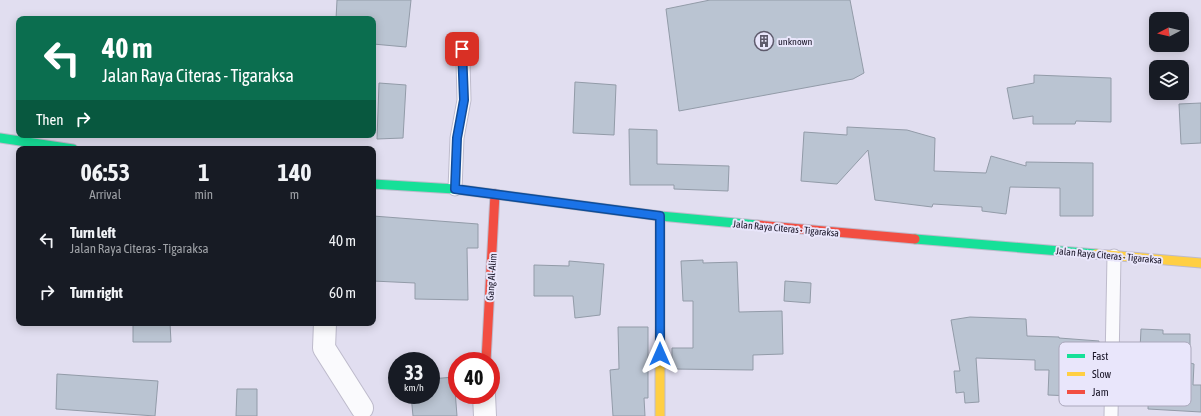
<!DOCTYPE html>
<style>
body{margin:0;font-family:"Asap Condensed",sans-serif;background:#20242c;color:#f1f3f6;height:100vh;display:flex;flex-direction:column;font-size:15px;white-space:nowrap}
*{box-sizing:border-box;margin:0}
p{font-size:13px;color:#9ea1a6}
.icon{flex:none;width:22px;height:22px;fill:none;stroke:currentColor;stroke-width:2;stroke-linecap:round;stroke-linejoin:round}
.map{position:relative;flex:1;overflow:hidden}
.drawer{position:absolute;left:16px;top:146px;width:360px;height:180px;display:flex;flex-direction:column;background:#171b24;border-radius:8px;box-shadow:0 2px 10px #0003}
.drawer>*{flex:none}
.guide{position:absolute;left:16px;top:16px;width:360px;height:122px;border-radius:8px;box-shadow:0 2px 10px #0003;background:#0b6e4f;color:#fff;overflow:hidden}
.needle{width:26px;rotate:263deg}
.controls{position:absolute;left:1149px;top:12px;display:grid;gap:8px}
.controls a{display:grid;place-items:center;width:40px;height:40px;border-radius:8px;background:#171b24;box-shadow:0 2px 10px #0003;font-size:20px}
.speed{position:absolute;left:388px;top:352px;display:flex;gap:8px;font-size:20px;font-weight:700;text-align:center}
.speed>*{display:grid;place-content:center;width:52px;height:52px;border-radius:50%;background:#171b24;box-shadow:0 2px 10px #0003;line-height:1}
.speed small{font-size:10px;font-weight:400}
.speed .limit{border:6px solid #d22;background:#fff;color:#111}
.pin{position:absolute;display:grid;place-items:center;width:34px;height:34px;color:#fff;margin:-17px;border-radius:8px;box-shadow:0 2px 6px #0006}
.me{position:absolute;width:44px;margin:-22px;rotate:0deg;stroke-linejoin:round;filter:drop-shadow(0 0 3px #0008)}
.turn{display:flex;align-items:center;gap:14px;height:84px;padding:0 20px;font-size:18px}
.turn .icon{width:52px;height:52px;stroke-width:2.5}
.turn b{display:block;font-size:28px;line-height:34px}
.then{display:flex;align-items:center;height:38px;padding:0 20px;background:#0003;gap:8px;font-size:15px}
.eta{display:flex;justify-content:space-evenly;align-items:center;height:68px;text-align:center}
.eta b{font-size:24px;font-weight:700;line-height:28px}
ul{padding:0;list-style:none}
li{display:flex;align-items:center;gap:12px;height:52px;padding:0 20px}
li div{flex:1}
li b{display:block;font-size:15px}
li em{font-style:normal}
.map>svg:first-child{display:block}
.building{fill:#bac4d2;stroke:#929ba8}
.lines{fill:none;stroke-linecap:round;stroke-linejoin:round}
.lane-casing{stroke:#bebbcc;stroke-width:15}
.street-casing{stroke:#bebbcc;stroke-width:24}
.fast-casing{stroke:#bebbcc;stroke-width:11}
.slow-casing{stroke:#bebbcc;stroke-width:11}
.jam-casing{stroke:#bebbcc;stroke-width:11}
.lane{stroke:#fafafd;stroke-width:13}
.street{stroke:#fafafd;stroke-width:22}
.fast{stroke:#16e098;stroke-width:9}
.slow{stroke:#ffcf43;stroke-width:9}
.jam{stroke:#f24e42;stroke-width:9}
.route-casing{stroke:#114b97;stroke-width:10}
.route{stroke:#1a73e8;stroke-width:7}
.labels{text-anchor:middle;stroke-width:4;stroke-linejoin:round;paint-order:stroke}
.poi-label{font-size:10px;fill:#171325;stroke:#e9e6fb;text-anchor:start}
.street-label{font-size:10px;fill:#171325;stroke:#e9e6fb}
.key{fill:#e9e6fb;stroke:#aaa7bb;stroke-width:1}
.key-label{font-size:11px;fill:#171325}
</style>
<div class="map">
<svg width="1201" height="416" viewBox="0 0 1201 416">
<rect width="100%" height="100%" fill="#e1def0"/>
<!-- building -->
<path class="building" d="M 337,0 L 411,0 L 406,47 L 373,44 L 373,19 L 336,19 Z
M 710,0 L 850,0 L 864,73 L 853,79 L 679,111 L 666,9 Z
M 1034,75 L 1111,78 L 1111,122 L 1076,121 L 1075,124 L 1033,124 L 1033,116 L 1013,119 L 1007,88 L 1034,83 Z
M 575,82 L 616,85 L 614,135 L 573,133 Z
M 379,83 L 406,85 L 403,138 L 377,139 Z
M 1201,103 L 1201,143 L 1181,144 L 1179,104 Z
M 847,127 L 907,130 L 935,138 L 934,171 L 986,173 L 991,156 L 1026,166 L 1026,162 L 1093,163 L 1093,216 L 1060,216 L 1060,188 L 1010,187 L 1006,214 L 982,211 L 982,207 L 933,204 L 932,207 L 875,200 L 868,150 L 837,184 L 801,181 L 804,132 L 847,135 Z
M 629,129 L 657,130 L 657,164 L 729,166 L 728,191 L 674,189 L 674,185 L 630,185 Z
M 373,216 L 478,224 L 478,248 L 467,248 L 468,300 L 415,299 L 415,283 L 373,281 Z
M 703,260 L 703,263 L 737,262 L 739,312 L 782,311 L 783,354 L 753,355 L 753,370 L 672,369 L 672,348 L 693,348 L 693,301 L 683,301 L 681,261 Z
M 569,261 L 604,264 L 600,315 L 575,318 L 573,296 L 534,296 L 534,265 L 569,266 Z
M 785,281 L 811,283 L 810,303 L 784,301 Z
M 970,317 L 1026,319 L 1027,336 L 1059,337 L 1059,338 L 1099,341 L 1095,397 L 1048,395 L 1049,370 L 1035,370 L 1035,360 L 976,358 L 979,402 L 965,403 L 964,392 L 956,393 L 954,371 L 960,371 L 951,320 Z
M 133,323 L 170,323 L 171,342 L 133,342 Z
M 618,327 L 648,327 L 648,398 L 644,398 L 645,416 L 613,416 L 610,370 L 619,369 Z
M 1141,329 L 1163,330 L 1163,334 L 1190,334 L 1190,363 L 1194,364 L 1193,385 L 1201,385 L 1201,412 L 1148,409 L 1149,371 L 1139,370 Z
M 57,374 L 158,381 L 155,416 L 56,409 Z
M 454,377 L 457,416 L 413,416 L 411,395 L 431,395 L 431,379 Z
M 237,389 L 257,389 L 257,416 L 236,416 Z"/>
<g class="lines">
<!-- lane casing -->
<g class="lane-casing">
<path id="lane" d="M 455,189 L 457,138 L 464,100 L 463,61 L 460,40
M 1111,416 L 1114,256"/>
</g>
<!-- street casing -->
<g class="street-casing">
<path id="street" d="M 325,323 L 324,348 L 362,408
M 484,395 L 485,416"/>
</g>
<!-- fast casing -->
<g class="fast-casing">
<path id="fast" d="M 0,138 L 73,149
M 373,184 L 455,189 L 660,216 L 757,225
M 915,239 L 1096,254"/>
</g>
<!-- slow casing -->
<g class="slow-casing">
<path id="slow" d="M 660,216 L 660,416
M 1096,254 L 1201,263"/>
</g>
<!-- jam casing -->
<g class="jam-casing">
<path id="jam" d="M 757,225 L 915,239
M 486,361 L 495,194"/>
</g>
<!-- lane -->
<use href="#lane" class="lane"/>
<!-- street -->
<use href="#street" class="street"/>
<!-- fast -->
<use href="#fast" class="fast"/>
<!-- slow -->
<use href="#slow" class="slow"/>
<!-- jam -->
<use href="#jam" class="jam"/>
</g>
<g class="lines">
<!-- route casing -->
<g class="route-casing">
<path id="route" d="M 462,49 L 464,100 L 457,138 L 455,189 L 660,216 L 660,354"/>
</g>
<!-- route -->
<use href="#route" class="route"/>
</g>
<!-- icons -->
<defs>
<g id="building-ring" transform="scale(1)"><circle r="9.5" fill="#e9e6fb" stroke="#5e5a6c" stroke-width="1.5"/><path d="M-4-6H4V6H1V3H-1V6H-4ZM-2.5-4.3h1.7v1.8h-1.7ZM.8-4.3h1.7v1.8H.8ZM-2.5-1h1.7V.8h-1.7ZM.8-1h1.7V.8H.8Z" fill="#5e5a6c"/></g>
</defs>
<g fill-rule="evenodd">
<use href="#building-ring" x="764" y="41"/>
</g>
<g class="labels">
<!-- poi labels -->
<g class="poi-label">
<text x="778" y="45">unknown</text>
</g>
<!-- street labels -->
<g class="street-label">
<text transform="translate(786 228) rotate(5)" y="4">Jalan Raya Citeras - Tigaraksa</text>
<text transform="translate(1109 255) rotate(5)" y="4">Jalan Raya Citeras - Tigaraksa</text>
<text transform="translate(491 277) rotate(-86)" y="4">Gang Al-Alim</text>
</g>
</g>
<!-- legend -->
<rect x="1059" y="342" width="132" height="64" rx="6" class="key"/>
<rect x="1067" y="354" width="18" height="4" fill="#16e098"/>
<rect x="1067" y="372" width="18" height="4" fill="#ffcf43"/>
<rect x="1067" y="390" width="18" height="4" fill="#f24e42"/>
<g class="key-label">
<text x="1092" y="360">Fast</text>
<text x="1092" y="378">Slow</text>
<text x="1092" y="396">Jam</text>
</g>
</svg>
<div class="controls">
<a><svg class="needle" viewBox="-14 -14 28 28"><path d="M0-13l5 13h-10z" fill="#e53935"/><path d="M0 13l5-13h-10z" fill="#9ea1a6"/></svg></a>
<a><svg class="icon" aria-label="layers" viewBox="0 0 24 24"><path d="M12 4l9 5-9 5-9-5zM3 14l9 5 9-5"/></svg></a>
</div>
<div class="speed"><div>33<small>km/h</small></div><div class="limit">40</div></div>
<div class="pin" style="left:462px;top:49px;background:#d93025"><svg class="icon" aria-label="arrive" viewBox="0 0 24 24"><path d="M6 21V4h12l-3 4 3 4H6"/></svg></div>
<svg class="me" style="left:660px;top:354px" viewBox="-20 -20 40 40"><path d="M0-17L14 15 0 8-14 15z" fill="#1a73e8" stroke="#fff" stroke-width="4"/></svg>
<div class="guide">
<div class="turn"><svg class="icon" aria-label="left" viewBox="0 0 24 24"><path d="M17 20v-9H6M10 6l-5 5 5 5"/></svg><div><b>40 m</b>Jalan Raya Citeras - Tigaraksa</div></div>
<div class="then">Then<svg class="icon" aria-label="right" viewBox="0 0 24 24"><path d="M7 20v-9h11M14 6l5 5-5 5"/></svg></div>
</div>
<section class="drawer">
<div class="eta">
<div><b>06:53</b><p>Arrival</p></div>
<div><b>1</b><p>min</p></div>
<div><b>140</b><p>m</p></div>
</div>
<ul>
<li><svg class="icon" aria-label="left" viewBox="0 0 24 24"><path d="M17 20v-9H6M10 6l-5 5 5 5"/></svg><div><b>Turn left</b><p>Jalan Raya Citeras - Tigaraksa</p></div><em>40 m</em></li>
<li><svg class="icon" aria-label="right" viewBox="0 0 24 24"><path d="M7 20v-9h11M14 6l5 5-5 5"/></svg><div><b>Turn right</b></div><em>60 m</em></li>
</ul>
</section>
</div>
